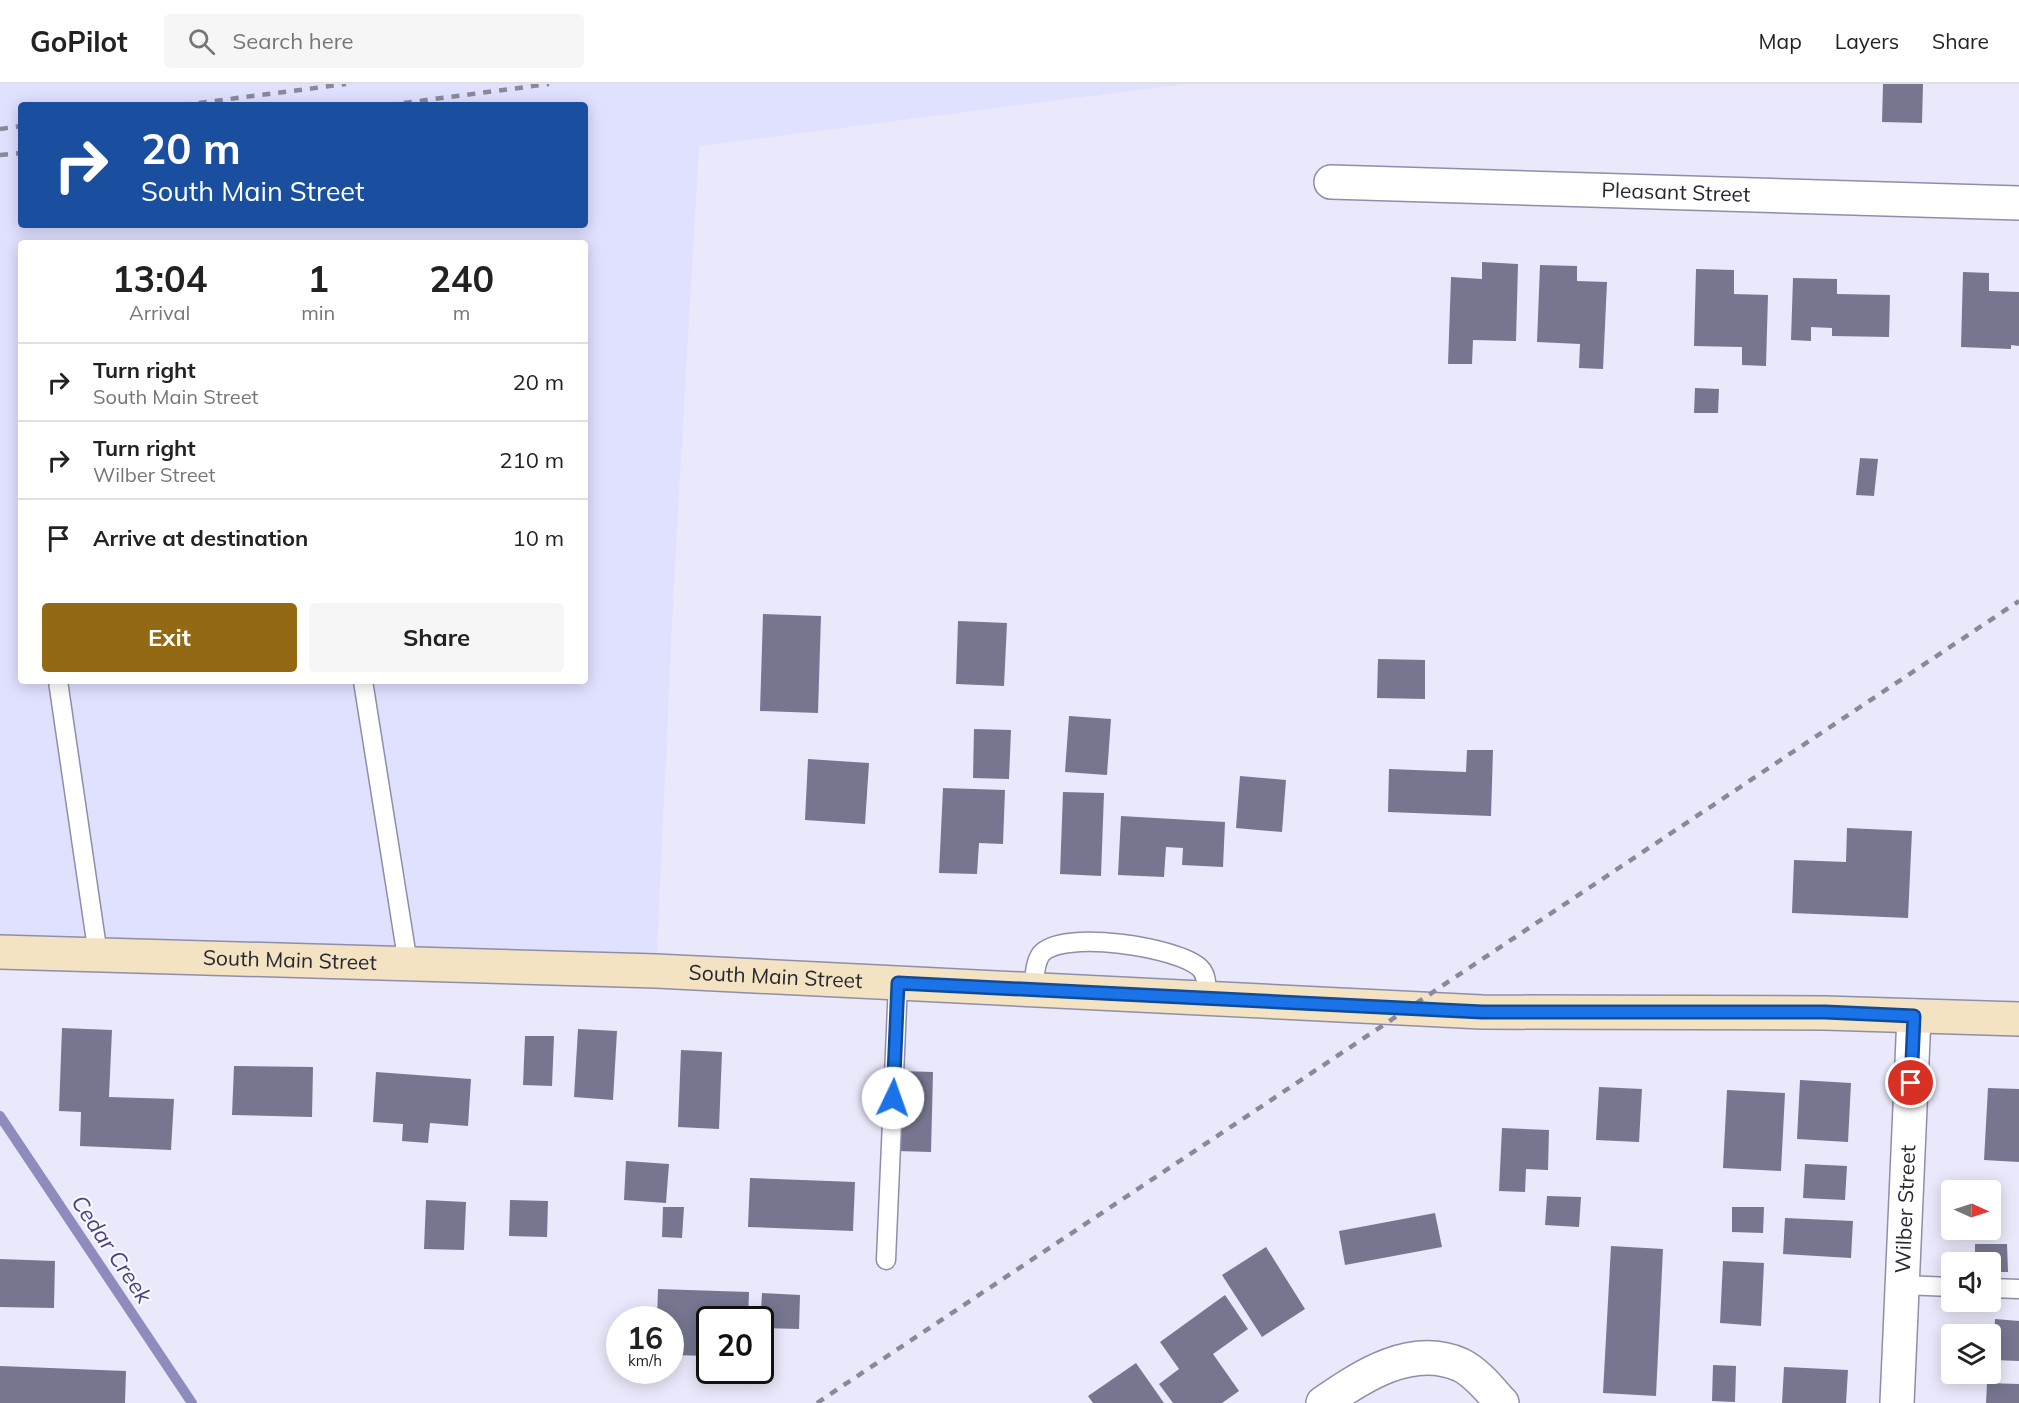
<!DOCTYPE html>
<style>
body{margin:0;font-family:Mulish,sans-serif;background:#f6f6f6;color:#222;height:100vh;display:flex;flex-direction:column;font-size:22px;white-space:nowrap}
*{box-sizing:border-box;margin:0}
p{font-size:20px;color:#767676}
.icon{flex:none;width:33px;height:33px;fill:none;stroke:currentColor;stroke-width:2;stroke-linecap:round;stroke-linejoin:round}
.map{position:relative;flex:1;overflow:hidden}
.panel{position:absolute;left:18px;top:156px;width:570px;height:444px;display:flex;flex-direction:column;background:#fff;border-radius:6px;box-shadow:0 3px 15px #0003}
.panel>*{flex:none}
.banner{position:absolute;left:18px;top:18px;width:570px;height:126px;border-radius:6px;box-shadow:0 3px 15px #0003;background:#1a4fa0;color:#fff;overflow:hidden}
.needle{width:39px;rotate:93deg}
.fabs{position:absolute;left:1941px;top:1096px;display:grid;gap:12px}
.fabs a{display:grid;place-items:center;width:60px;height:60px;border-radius:6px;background:#fff;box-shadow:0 3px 15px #0003;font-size:30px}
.speed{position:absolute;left:606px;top:1222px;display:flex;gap:12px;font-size:30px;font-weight:700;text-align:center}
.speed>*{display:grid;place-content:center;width:78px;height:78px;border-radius:50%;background:#fff;box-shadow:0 3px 15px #0003;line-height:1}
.speed small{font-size:15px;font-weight:400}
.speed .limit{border:3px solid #111;border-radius:9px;background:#fff;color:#111}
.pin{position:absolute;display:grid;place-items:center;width:51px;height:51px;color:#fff;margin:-26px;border:3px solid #fff;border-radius:50%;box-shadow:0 2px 6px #0007}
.me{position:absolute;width:66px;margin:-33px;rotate:3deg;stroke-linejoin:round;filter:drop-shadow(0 0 4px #0008)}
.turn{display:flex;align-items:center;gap:21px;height:126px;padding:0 24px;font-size:27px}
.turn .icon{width:78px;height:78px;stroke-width:2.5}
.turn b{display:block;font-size:42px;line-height:51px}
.eta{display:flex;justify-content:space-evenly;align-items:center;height:102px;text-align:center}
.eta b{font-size:36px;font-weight:700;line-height:42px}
.primary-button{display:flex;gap:12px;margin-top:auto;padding:12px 24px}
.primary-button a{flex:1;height:69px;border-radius:6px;background:#936a13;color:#fff;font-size:24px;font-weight:700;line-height:69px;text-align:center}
.primary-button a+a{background:#f6f6f6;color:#222}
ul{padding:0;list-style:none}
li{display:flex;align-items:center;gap:18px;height:78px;padding:0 24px;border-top:2px solid #e0e0e0}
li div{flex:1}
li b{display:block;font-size:22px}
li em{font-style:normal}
header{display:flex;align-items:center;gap:36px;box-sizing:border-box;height:84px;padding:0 30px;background:#fff;border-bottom:2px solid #e0e0e0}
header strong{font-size:28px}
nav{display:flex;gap:33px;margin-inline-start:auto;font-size:21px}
.search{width:420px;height:54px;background:#f6f6f6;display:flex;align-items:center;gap:15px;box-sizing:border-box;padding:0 21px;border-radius:6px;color:#767676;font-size:22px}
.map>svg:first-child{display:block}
.built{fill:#e0e0ff;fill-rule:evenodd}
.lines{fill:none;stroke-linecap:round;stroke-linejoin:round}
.stream{stroke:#8e8cbc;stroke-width:10}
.building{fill:#767691}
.lane-casing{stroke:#8e8eaa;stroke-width:21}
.street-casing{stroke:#8e8eaa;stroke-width:36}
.secondary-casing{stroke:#8e8eaa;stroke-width:36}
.lane{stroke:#fff;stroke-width:18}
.street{stroke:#fff;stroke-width:33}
.secondary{stroke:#f4e3c2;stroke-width:33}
.rail{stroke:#898998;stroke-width:4.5;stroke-dasharray:8 8;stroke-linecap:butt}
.route-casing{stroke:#114b97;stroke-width:15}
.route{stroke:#1a73e8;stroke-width:10}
.labels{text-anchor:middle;stroke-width:4.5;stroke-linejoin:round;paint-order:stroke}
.street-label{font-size:21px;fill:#272732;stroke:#f7f7fd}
.water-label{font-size:22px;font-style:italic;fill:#48417f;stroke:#f7f7fd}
</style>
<header>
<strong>GoPilot</strong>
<div class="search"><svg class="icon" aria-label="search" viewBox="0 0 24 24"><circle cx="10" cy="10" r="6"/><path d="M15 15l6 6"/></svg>Search here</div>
<nav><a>Map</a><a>Layers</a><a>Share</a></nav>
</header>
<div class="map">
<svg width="2019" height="1319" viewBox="0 0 2019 1319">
<rect width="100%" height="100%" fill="#e9e9fb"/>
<!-- built -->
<path class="built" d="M 0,0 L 1185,0 L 699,62 L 674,497 L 656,887 L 0,865 ZM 21,21 L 585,21 L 585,141 L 21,141 ZM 21,159 L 585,159 L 585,597 L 21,597 Z"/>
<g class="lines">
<!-- stream -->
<path class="stream" d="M 0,1032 L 192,1319"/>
</g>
<!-- building -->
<path class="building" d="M 1883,0 L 1923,0 L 1922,39 L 1882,38 Z
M 1482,178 L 1518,180 L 1516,257 L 1473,256 L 1472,280 L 1448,280 L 1451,193 L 1482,195 Z
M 1540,181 L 1577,182 L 1577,197 L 1607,198 L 1603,285 L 1579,284 L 1580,260 L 1537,258 Z
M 1696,185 L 1734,186 L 1734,210 L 1768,211 L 1766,282 L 1742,281 L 1742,263 L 1694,262 Z
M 1963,188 L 1989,189 L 1989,207 L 2019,208 L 2019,262 L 2011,261 L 2011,265 L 1961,263 Z
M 1793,194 L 1837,195 L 1837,210 L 1890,211 L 1889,253 L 1832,252 L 1832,244 L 1811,243 L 1811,257 L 1791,256 Z
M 1695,304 L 1719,305 L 1718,329 L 1694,329 Z
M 1860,374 L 1878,375 L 1874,412 L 1856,411 Z
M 763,530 L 821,532 L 818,629 L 760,627 Z
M 958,537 L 1007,539 L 1004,602 L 956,600 Z
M 1378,575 L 1425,576 L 1425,615 L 1377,614 Z
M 1069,632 L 1111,635 L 1107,691 L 1065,688 Z
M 974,645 L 1011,646 L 1009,695 L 973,694 Z
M 1467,666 L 1493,666 L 1491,732 L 1388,728 L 1389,685 L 1466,688 Z
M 808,675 L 869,679 L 865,740 L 805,736 Z
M 1240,692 L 1286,696 L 1282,748 L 1236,744 Z
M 943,704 L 1005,706 L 1003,760 L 979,759 L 977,790 L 939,789 Z
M 1063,708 L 1104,709 L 1101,792 L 1060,790 Z
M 1121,732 L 1225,738 L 1223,783 L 1182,781 L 1183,764 L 1166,763 L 1164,793 L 1118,791 Z
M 1847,744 L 1912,747 L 1908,834 L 1792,829 L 1794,776 L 1846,778 Z
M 62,944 L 112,946 L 109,1013 L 174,1015 L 171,1066 L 80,1062 L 81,1028 L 59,1027 Z
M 578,945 L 617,947 L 613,1016 L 574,1013 Z
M 525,952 L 554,952 L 552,1002 L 523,1001 Z
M 681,966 L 722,968 L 719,1045 L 678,1043 Z
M 234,982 L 313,983 L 312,1033 L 232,1031 Z
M 899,987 L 933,988 L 931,1068 L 897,1067 Z
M 376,988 L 471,995 L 468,1042 L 430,1039 L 428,1059 L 402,1057 L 403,1040 L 373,1038 Z
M 1800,996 L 1851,999 L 1848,1058 L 1797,1055 Z
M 1599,1003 L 1642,1005 L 1639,1058 L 1596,1056 Z
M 1988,1004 L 2019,1005 L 2019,1078 L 1984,1076 Z
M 1727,1006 L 1785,1009 L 1781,1087 L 1723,1084 Z
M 1502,1044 L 1549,1046 L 1548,1086 L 1526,1085 L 1525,1108 L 1499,1107 Z
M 626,1077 L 669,1080 L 666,1119 L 624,1116 Z
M 1805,1080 L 1847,1082 L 1845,1116 L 1803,1114 Z
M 750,1094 L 855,1098 L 853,1147 L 748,1143 Z
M 1547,1112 L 1581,1113 L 1579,1143 L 1545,1141 Z
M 426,1116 L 466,1118 L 464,1166 L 424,1165 Z
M 510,1116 L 548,1117 L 547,1153 L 509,1152 Z
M 663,1123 L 684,1123 L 682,1154 L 662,1153 Z
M 1732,1123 L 1764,1123 L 1763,1149 L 1732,1148 Z
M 1435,1129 L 1442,1163 L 1345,1181 L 1339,1147 Z
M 1785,1134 L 1853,1137 L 1851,1174 L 1783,1170 Z
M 1975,1160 L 2007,1160 L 2008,1188 L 1990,1188 L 1990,1179 L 1975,1179 Z
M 1611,1162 L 1663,1165 L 1656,1312 L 1603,1309 Z
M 1266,1163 L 1305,1225 L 1262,1253 L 1222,1191 Z
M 0,1175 L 55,1177 L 54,1224 L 0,1223 Z
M 1723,1177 L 1764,1179 L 1761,1242 L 1720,1239 Z
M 658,1205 L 749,1208 L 748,1236 L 710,1236 L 710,1272 L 670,1271 L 670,1236 L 657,1236 Z
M 762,1209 L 800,1211 L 799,1245 L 760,1244 Z
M 1225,1211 L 1248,1245 L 1213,1270 L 1239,1307 L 1222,1319 L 1173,1319 L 1159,1300 L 1179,1285 L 1160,1258 Z
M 1995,1235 L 2019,1237 L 2019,1277 L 1993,1276 Z
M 1136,1279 L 1164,1319 L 1093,1319 L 1088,1312 Z
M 1713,1281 L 1736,1282 L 1735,1318 L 1712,1317 Z
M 0,1282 L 126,1287 L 125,1319 L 0,1319 Z
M 1784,1283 L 1848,1286 L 1846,1319 L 1782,1319 Z
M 1987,1299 L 2019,1300 L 2019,1319 L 1986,1319 Z"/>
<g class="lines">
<!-- lane casing -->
<g class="lane-casing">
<path id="lane" d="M 58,597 L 98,871
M 363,597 L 408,880
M 1033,906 C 1035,895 1034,880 1041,870 C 1062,845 1178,863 1200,884 C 1208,892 1206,904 1207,915
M 886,1176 L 898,899
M 1902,1201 L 1952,1203
M 1990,1204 L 2019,1205"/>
</g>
<!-- street casing -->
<g class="street-casing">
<g id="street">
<path id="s1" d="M 1331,98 L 2019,119"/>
<path d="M 1323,1319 C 1362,1292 1412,1259 1461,1281 C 1477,1289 1490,1306 1502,1319"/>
<path id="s2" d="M 1897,1319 L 1914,932"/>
</g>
</g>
<!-- secondary casing -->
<g class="secondary-casing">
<g id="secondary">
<path id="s3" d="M 0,868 L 656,887 L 1482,928 L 1825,929 L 2019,935"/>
</g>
</g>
<!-- lane -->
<use href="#lane" class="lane"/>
<!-- street -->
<use href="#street" class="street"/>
<!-- secondary -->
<use href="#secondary" class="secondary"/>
<!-- rail -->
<path class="rail" d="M 183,21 L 346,0
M 388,21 L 549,0
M 0,45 L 21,42
M 0,71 L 21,69
M 817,1319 L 2019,517"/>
</g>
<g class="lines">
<!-- route casing -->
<g class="route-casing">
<path id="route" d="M 893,1014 L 898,899 L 1482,928 L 1825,928 L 1914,932 L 1911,999"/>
</g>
<!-- route -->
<use href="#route" class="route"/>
</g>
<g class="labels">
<!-- street labels -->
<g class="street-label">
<text dy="7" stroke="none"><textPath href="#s1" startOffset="345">Pleasant Street</textPath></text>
<text dy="7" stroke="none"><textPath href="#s3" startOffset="290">South Main Street</textPath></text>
<text dy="7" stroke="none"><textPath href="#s3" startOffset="776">South Main Street</textPath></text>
<text dy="7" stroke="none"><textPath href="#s2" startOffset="194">Wilber Street</textPath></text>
</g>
<!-- water labels -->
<g class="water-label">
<text transform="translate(112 1165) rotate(56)" y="8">Cedar Creek</text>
</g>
</g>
</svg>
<div class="fabs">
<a><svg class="needle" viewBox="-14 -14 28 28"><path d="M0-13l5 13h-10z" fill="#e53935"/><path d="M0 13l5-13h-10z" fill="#767676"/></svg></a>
<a><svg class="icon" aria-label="sound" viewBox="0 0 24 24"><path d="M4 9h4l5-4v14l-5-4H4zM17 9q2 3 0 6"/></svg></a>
<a><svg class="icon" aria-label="layers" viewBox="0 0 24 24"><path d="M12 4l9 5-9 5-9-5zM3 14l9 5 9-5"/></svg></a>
</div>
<div class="speed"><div>16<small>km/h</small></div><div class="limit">20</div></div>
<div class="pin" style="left:1911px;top:999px;background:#d93025"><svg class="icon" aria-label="arrive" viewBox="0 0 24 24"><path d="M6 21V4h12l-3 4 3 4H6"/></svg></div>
<svg class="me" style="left:893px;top:1014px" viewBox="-20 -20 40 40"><circle r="19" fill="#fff"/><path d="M0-13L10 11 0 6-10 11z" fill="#1a73e8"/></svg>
<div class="banner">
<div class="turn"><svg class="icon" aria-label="right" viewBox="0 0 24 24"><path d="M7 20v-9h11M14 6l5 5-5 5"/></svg><div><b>20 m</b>South Main Street</div></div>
</div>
<section class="panel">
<div class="eta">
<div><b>13:04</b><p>Arrival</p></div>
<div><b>1</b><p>min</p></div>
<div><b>240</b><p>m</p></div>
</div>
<ul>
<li><svg class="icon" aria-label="right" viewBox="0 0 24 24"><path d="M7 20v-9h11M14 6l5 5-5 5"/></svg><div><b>Turn right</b><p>South Main Street</p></div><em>20 m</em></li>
<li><svg class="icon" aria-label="right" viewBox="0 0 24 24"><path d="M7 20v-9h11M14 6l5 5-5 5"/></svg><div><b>Turn right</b><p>Wilber Street</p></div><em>210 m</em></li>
<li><svg class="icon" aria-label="arrive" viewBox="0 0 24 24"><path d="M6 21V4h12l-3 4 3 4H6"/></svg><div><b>Arrive at destination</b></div><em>10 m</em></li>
</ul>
<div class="primary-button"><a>Exit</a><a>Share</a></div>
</section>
</div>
